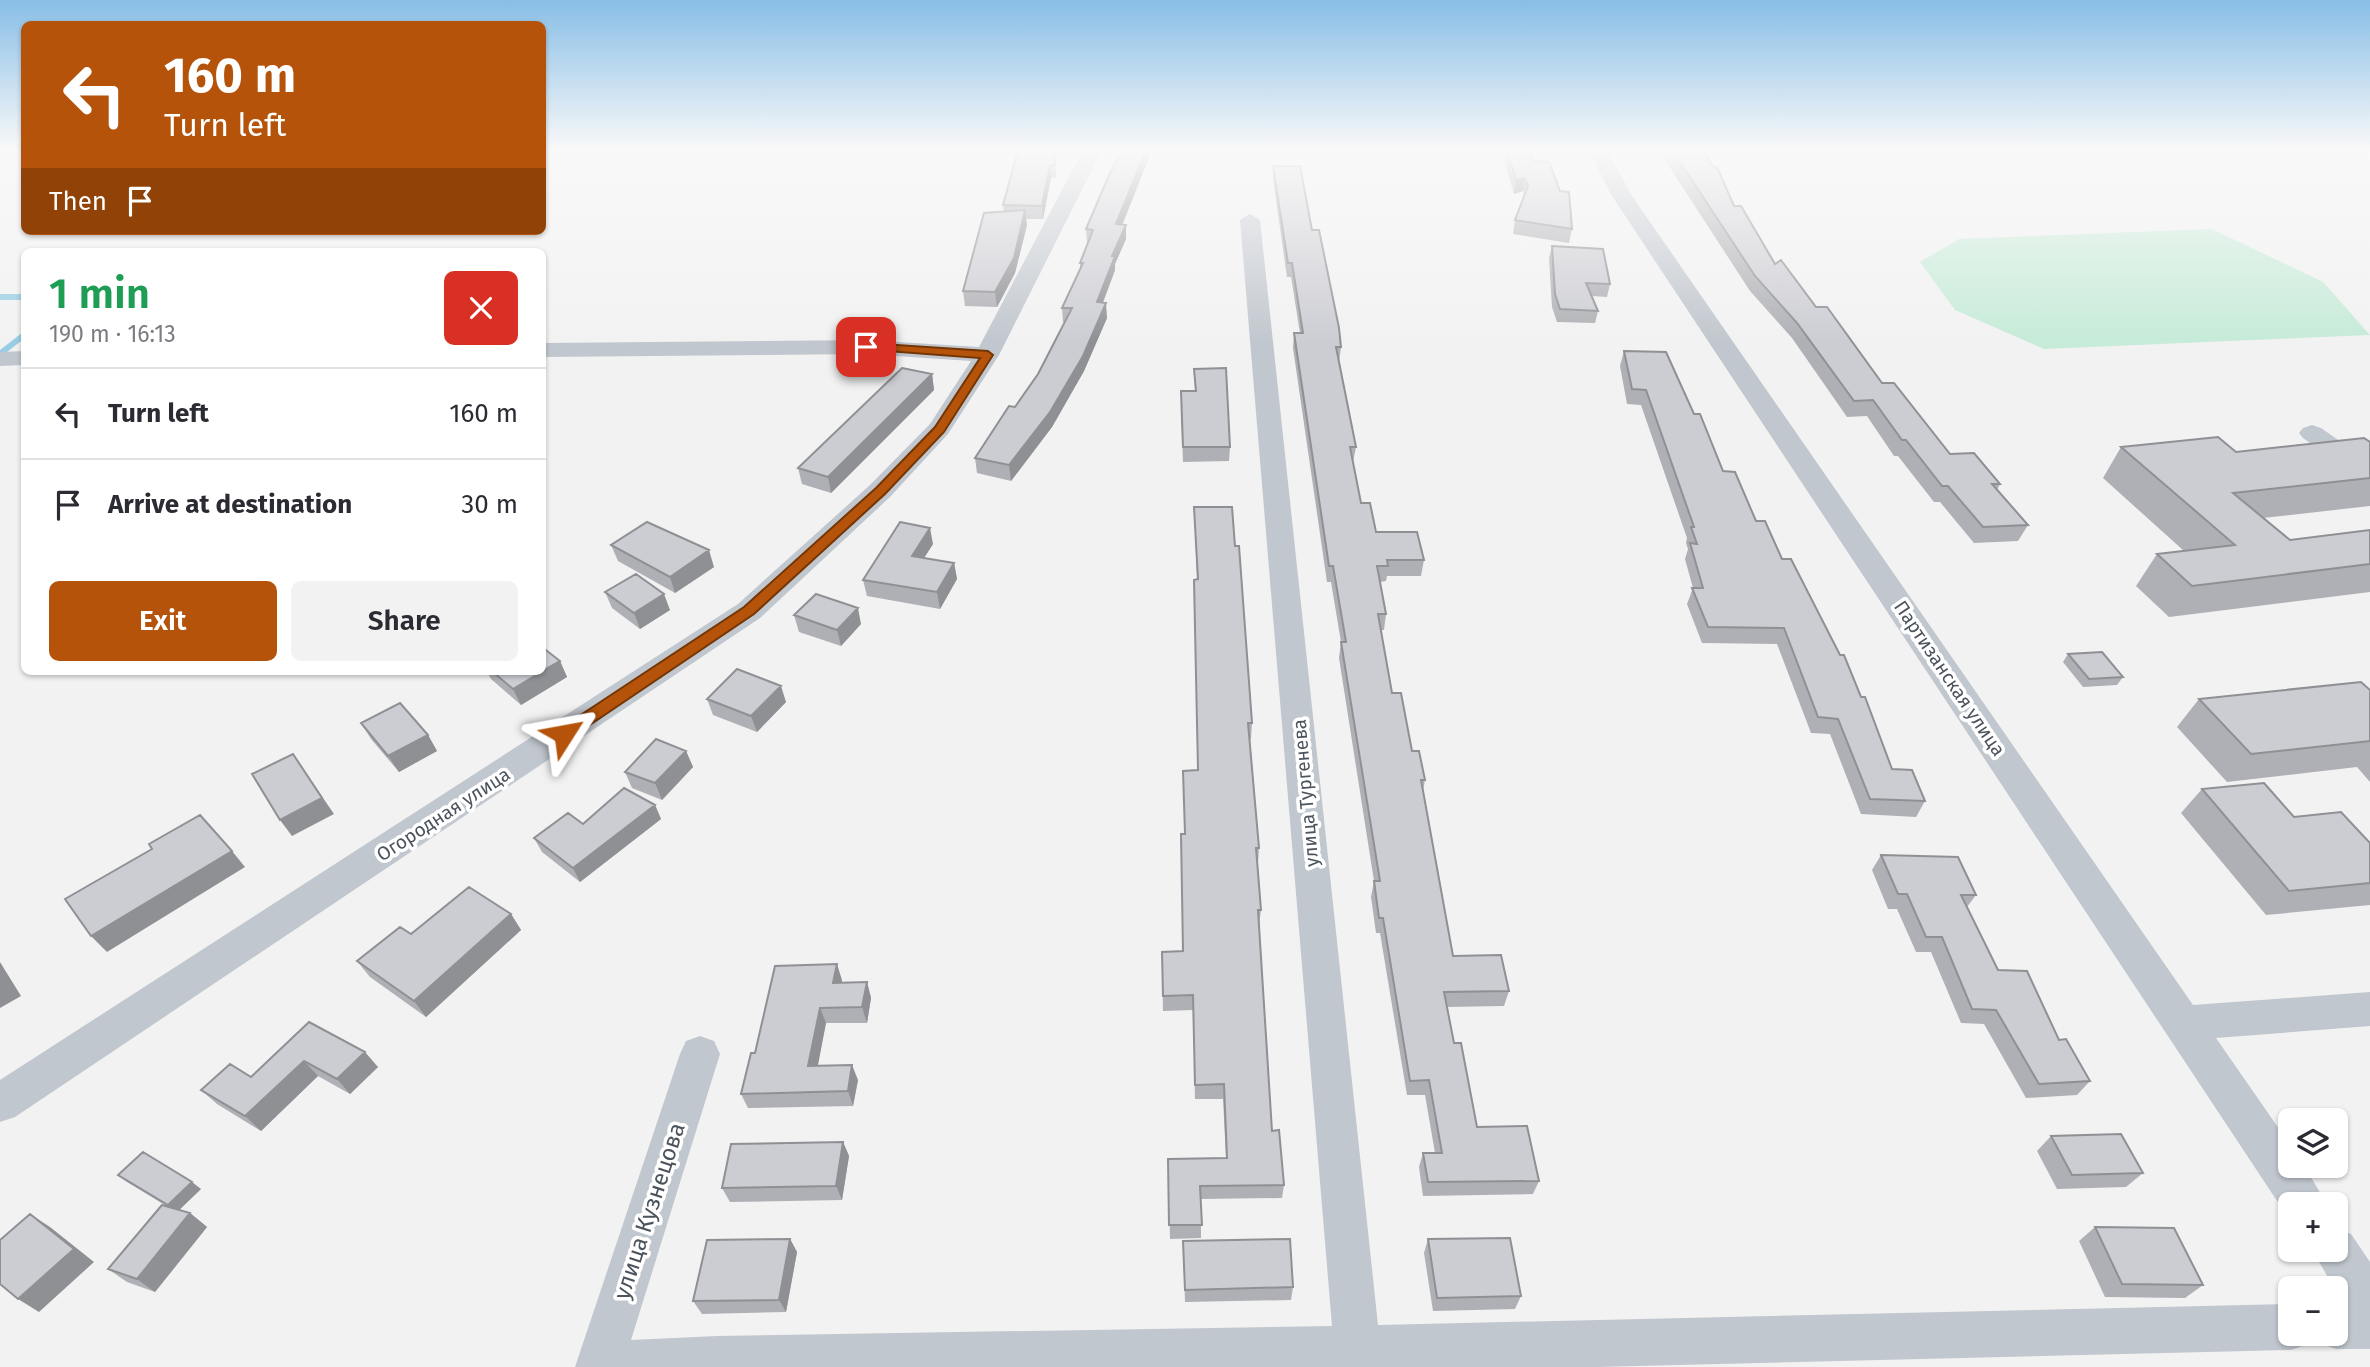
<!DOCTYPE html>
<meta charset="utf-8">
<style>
body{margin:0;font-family:"Fira Sans",sans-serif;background:#f2f2f3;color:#2b2b33;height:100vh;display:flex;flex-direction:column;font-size:26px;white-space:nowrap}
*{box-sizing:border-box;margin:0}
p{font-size:23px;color:#7c7c81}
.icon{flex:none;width:38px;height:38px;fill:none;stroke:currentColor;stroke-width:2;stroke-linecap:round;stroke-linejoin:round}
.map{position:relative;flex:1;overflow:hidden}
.details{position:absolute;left:21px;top:248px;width:525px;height:427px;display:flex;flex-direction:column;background:#fff;border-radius:10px;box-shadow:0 2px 5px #0004}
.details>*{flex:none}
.hud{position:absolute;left:21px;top:21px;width:525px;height:214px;border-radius:10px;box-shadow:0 2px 5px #0004;background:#b45309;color:#fff;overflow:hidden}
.controls{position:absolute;left:2278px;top:1108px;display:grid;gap:14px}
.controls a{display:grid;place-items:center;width:70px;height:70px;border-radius:10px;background:#fff;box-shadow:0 2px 5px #0004;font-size:35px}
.pin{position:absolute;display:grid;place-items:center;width:60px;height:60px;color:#fff;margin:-30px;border-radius:14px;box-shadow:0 4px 10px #0006}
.me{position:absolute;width:77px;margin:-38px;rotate:56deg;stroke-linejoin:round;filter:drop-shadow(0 0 5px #0008)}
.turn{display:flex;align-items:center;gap:24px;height:147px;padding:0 28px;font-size:32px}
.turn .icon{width:91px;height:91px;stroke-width:2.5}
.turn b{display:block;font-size:49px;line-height:60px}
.then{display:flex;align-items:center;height:66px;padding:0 28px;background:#0003;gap:14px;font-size:26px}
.round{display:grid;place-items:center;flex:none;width:74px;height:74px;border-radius:10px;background:#f2f2f3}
.summary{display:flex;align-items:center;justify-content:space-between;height:119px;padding:0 28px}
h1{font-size:42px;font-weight:600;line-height:52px;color:#1e9e55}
.button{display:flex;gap:14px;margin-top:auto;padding:14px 28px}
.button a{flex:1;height:80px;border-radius:10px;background:#b45309;color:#fff;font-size:28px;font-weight:600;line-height:80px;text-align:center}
.button a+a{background:#f2f2f3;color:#2b2b33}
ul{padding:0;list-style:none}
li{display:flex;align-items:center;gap:21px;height:91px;padding:0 28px;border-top:2px solid #e1e1e2}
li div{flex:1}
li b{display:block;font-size:26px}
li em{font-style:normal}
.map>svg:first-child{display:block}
.green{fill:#c6ebd8}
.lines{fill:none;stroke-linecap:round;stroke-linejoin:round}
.stream{stroke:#98cde3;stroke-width:6}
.minor{fill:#c1c7ce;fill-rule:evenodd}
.wall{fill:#afb0b5}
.shaded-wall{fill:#8f9094}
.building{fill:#cccdd3;stroke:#8f9094;stroke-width:2}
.route{fill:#b45309;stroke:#753606;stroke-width:2}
.labels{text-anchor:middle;stroke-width:7;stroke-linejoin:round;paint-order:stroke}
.street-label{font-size:19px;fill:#4b535d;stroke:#fff}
.near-street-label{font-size:23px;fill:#4b535d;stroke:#fff}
</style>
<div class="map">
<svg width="2370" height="1367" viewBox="0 0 2370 1367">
<rect width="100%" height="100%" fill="#f3f2f2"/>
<!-- green -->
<path class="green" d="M 2212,229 L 2323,282 L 2370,335 L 2044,349 L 1955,310 L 1920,262 L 1959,239 Z"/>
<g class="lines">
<!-- stream -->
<path class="stream" d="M 0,297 L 24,297
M 1,353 L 24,335"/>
<!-- minor -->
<path class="minor" d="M 1083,150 L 1102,150 L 999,355 L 948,434 L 890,497 L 760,618 L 15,1117 L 0,1122 L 0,1080 L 738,604 L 870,485 L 930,424 L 971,361 L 866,354 L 542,357 L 542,343 L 866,340 L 979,347 Z
M 1588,150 L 1607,150 L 1632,196 L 2193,1005 L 2370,992 L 2370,1026 L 2216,1038 L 2291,1146 L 2291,1166 L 2304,1166 L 2327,1204 L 2291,1204 L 2289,1219 L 1612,196 Z
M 1250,214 L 1260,220 L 1378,1325 L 2291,1304 L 2291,1334 L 2312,1334 L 2308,1344 L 2291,1350 L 1597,1367 L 575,1367 L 680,1054 L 686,1041 L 700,1036 L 714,1041 L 720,1054 L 631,1340 L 717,1336 L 1332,1326 L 1240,220 Z
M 24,351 L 24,365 L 0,366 L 0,352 Z
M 2312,425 L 2321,428 L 2370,462 L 2370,482 L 2361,480 L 2303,438 L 2299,433 L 2303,428 Z
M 2336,1228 L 2351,1234 L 2370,1262 L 2370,1349 L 2336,1349 L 2319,1343 L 2316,1334 L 2336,1334 L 2336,1303 L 2343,1303 L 2312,1250 L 2336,1250 Z"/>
</g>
<!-- wall -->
<path class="wall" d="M 1018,150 L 1064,150 L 1064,155 L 1055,156 L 1056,178 L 1051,178 L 1043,219 L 1026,219 L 1027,225 L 1015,273 L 997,307 L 965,306 L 963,291 L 1004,212 L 1003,205 Z
M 1122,150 L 1152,150 L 1122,225 L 1126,239 L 1115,264 L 1115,270 L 1103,303 L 1107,318 L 1084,371 L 1052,427 L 1011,481 L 977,473 L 975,458 L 1015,407 L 1038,374 L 1065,322 L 1063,322 L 1062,308 L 1080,269 L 1080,263 L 1087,243 L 1086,229 Z
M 1501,150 L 1535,150 L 1534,159 L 1531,159 L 1532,161 L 1572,229 L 1569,243 L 1513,234 L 1515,220 L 1524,196 L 1523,191 L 1514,194 Z
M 1657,150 L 1703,150 L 1734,206 L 1775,264 L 1816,307 L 1882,383 L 1950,454 L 2000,484 L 1997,490 L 2028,525 L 2018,541 L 1974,543 L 1940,502 L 1934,502 L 1898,456 L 1894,456 L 1867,416 L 1847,417 L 1792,338 L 1750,291 L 1663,157 L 1660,157 Z
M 1273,166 L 1312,230 L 1341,347 L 1339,362 L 1356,447 L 1353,462 L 1361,503 L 1376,532 L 1424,560 L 1421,576 L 1387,576 L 1386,581 L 1380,582 L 1386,614 L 1384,630 L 1381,630 L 1392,693 L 1412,751 L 1425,780 L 1423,791 L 1453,956 L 1509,991 L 1504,1006 L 1447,1007 L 1454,1043 L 1477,1127 L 1539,1181 L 1533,1194 L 1423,1196 L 1419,1167 L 1423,1153 L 1435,1153 L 1425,1095 L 1407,1095 L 1380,933 L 1376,933 L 1371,897 L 1374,881 L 1339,658 L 1341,642 L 1331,582 L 1327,582 L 1293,348 L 1294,333 L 1300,333 L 1291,277 L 1287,277 L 1273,179 Z
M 1552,246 L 1610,284 L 1607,297 L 1592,296 L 1598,311 L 1595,323 L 1557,322 L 1552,307 L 1549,258 Z
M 1624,351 L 1694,414 L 1723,471 L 1782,559 L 1892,769 L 1925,801 L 1916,817 L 1861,814 L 1830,734 L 1811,733 L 1777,644 L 1702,643 L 1687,604 L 1693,588 L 1685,559 L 1688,549 L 1686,543 L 1687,538 L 1641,405 L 1627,404 L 1620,366 Z
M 1194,369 L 1230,447 L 1229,461 L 1183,462 L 1181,405 L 1195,391 Z
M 932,374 L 934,390 L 831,493 L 802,484 L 798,468 Z
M 2370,442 L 2370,506 L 2263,518 L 2290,540 L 2370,530 L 2370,592 L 2169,617 L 2136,586 L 2157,554 L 2184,551 L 2103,478 L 2121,447 L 2236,452 Z
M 1194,507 L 1235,546 L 1252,723 L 1251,739 L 1250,739 L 1259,848 L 1258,864 L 1261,910 L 1259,925 L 1272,1131 L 1284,1185 L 1282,1198 L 1201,1199 L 1201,1238 L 1170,1239 L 1168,1159 L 1226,1158 L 1223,1099 L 1195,1099 L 1193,1010 L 1163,1011 L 1162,952 L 1183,951 L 1184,834 L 1198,770 L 1194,595 L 1197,579 Z
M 933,544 L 924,558 L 954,563 L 957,579 L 940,609 L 867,596 L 863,580 Z
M 611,545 L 714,567 L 675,593 L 618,561 Z
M 605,592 L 670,610 L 640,629 L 612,608 Z
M 794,615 L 861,624 L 841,646 L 799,632 Z
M 2068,654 L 2123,677 L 2117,685 L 2083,687 L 2063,662 Z
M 560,661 L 567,677 L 521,705 L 491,679 L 487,672 L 542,672 Z
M 2370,690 L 2370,782 L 2357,767 L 2227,782 L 2177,727 L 2199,699 Z
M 707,699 L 786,702 L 757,732 L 713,715 Z
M 361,723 L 428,735 L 437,751 L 399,772 L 371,739 Z
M 686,751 L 693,767 L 662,800 L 632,788 L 625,772 Z
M 2202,789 L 2294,817 L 2370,843 L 2370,905 L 2266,915 L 2181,813 Z
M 655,805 L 661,819 L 580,882 L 542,852 L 534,838 Z
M 1881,855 L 1976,895 L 1967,907 L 1998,970 L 2059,1040 L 2090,1081 L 2077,1095 L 2026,1098 L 1984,1024 L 1961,1023 L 1931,952 L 1916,952 L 1897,909 L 1888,909 L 1872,870 Z
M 511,914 L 521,930 L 426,1017 L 370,977 L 357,961 L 411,934 Z
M 842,980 L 842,983 L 867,982 L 871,998 L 867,1023 L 826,1023 L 817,1066 L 858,1080 L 853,1106 L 748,1108 L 741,1094 L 755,1053 Z
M 309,1022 L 378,1067 L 350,1094 L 318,1076 L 261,1131 L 217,1104 L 201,1090 L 251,1077 Z
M 2051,1136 L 2143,1173 L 2126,1187 L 2057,1189 L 2037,1151 Z
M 843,1142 L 849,1156 L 842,1200 L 730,1202 L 722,1188 Z
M 118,1175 L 201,1189 L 179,1210 L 190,1213 L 207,1227 L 155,1292 L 127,1282 L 108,1269 L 168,1207 L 127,1182 Z
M 2095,1227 L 2203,1285 L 2185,1298 L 2105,1297 L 2079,1241 Z
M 790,1239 L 797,1252 L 786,1312 L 702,1314 L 693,1301 Z
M 1428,1239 L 1521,1296 L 1515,1309 L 1433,1311 L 1424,1253 Z
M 1183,1241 L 1293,1287 L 1291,1300 L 1185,1302 Z"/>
<!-- shaded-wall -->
<path class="shaded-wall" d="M 1146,150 L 1152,150 L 1117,238 L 1116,224 Z
M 1050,165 L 1051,178 L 1043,219 L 1042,206 Z
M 1525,178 L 1523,191 L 1514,194 L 1516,180 Z
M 1025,210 L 1027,225 L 1015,273 L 997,307 L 995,292 Z
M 1126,225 L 1126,239 L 1115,264 L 1115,270 L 1097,317 L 1097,302 L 1112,256 Z
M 1106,303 L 1107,318 L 1084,371 L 1052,427 L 1011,481 L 1009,465 Z
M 932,374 L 934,390 L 831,493 L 828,477 Z
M 930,528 L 933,544 L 915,572 L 912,556 Z
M 709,550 L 714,567 L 675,593 L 670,577 Z
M 954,563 L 957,579 L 940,609 L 937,592 Z
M 664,594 L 670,610 L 640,629 L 634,613 Z
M 858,608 L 861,624 L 841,646 L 837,630 Z
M 560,661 L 567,677 L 521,705 L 513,689 L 542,672 L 542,671 Z
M 781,686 L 786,702 L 757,732 L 751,716 Z
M 428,735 L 437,751 L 399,772 L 388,756 Z
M 686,751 L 693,767 L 662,800 L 655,783 Z
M 293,754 L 334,814 L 292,836 L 280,820 Z
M 655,805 L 661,819 L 580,882 L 573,868 Z
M 232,851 L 245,867 L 107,952 L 91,936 Z
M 511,914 L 521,930 L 426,1017 L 414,1001 Z
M 0,962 L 21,996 L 0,1008 Z
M 837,964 L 842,980 L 839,998 L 833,983 Z
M 867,982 L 871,998 L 867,1023 L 862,1007 Z
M 820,1008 L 826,1023 L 815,1081 L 808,1066 Z
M 365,1052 L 378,1067 L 350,1094 L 337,1079 Z
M 304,1061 L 318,1076 L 261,1131 L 245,1116 Z
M 852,1065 L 858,1080 L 853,1106 L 848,1091 Z
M 843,1142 L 849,1156 L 842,1200 L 836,1186 Z
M 192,1182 L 201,1189 L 177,1212 L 168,1205 Z
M 190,1213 L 207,1227 L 155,1292 L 137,1279 Z
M 30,1214 L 50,1227 L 94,1262 L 39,1312 L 18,1299 Z
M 790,1239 L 797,1252 L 786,1312 L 779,1300 Z"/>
<!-- building -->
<path class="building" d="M 1018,150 L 1054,150 L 1055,165 L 1050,165 L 1042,206 L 1003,205 Z
M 1122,150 L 1146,150 L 1116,224 L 1126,225 L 1112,256 L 1115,256 L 1097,302 L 1106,303 L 1083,356 L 1050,412 L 1009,465 L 975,458 L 1009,406 L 1015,407 L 1038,374 L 1072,308 L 1062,308 L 1083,263 L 1080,263 L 1093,230 L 1086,229 L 1110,173 Z
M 1507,150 L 1530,150 L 1532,161 L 1549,162 L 1560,191 L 1569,192 L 1572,229 L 1515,220 L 1528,186 L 1525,178 L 1516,180 Z
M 1672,150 L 1703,150 L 1713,167 L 1717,167 L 1734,206 L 1741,206 L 1775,264 L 1781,260 L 1816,307 L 1827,307 L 1882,383 L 1894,383 L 1950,454 L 1974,453 L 2000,484 L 1992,484 L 2028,525 L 1983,527 L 1948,486 L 1942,486 L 1906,440 L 1902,440 L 1873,400 L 1854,401 L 1797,323 L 1755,276 Z
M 1273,166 L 1300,166 L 1312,230 L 1319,230 L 1339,328 L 1341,347 L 1336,347 L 1356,447 L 1350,447 L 1361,503 L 1370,503 L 1376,532 L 1417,532 L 1424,560 L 1387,560 L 1388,566 L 1377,566 L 1386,614 L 1378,614 L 1392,693 L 1401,693 L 1412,751 L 1419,751 L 1425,780 L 1421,780 L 1453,956 L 1501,955 L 1509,991 L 1444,992 L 1454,1043 L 1461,1043 L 1477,1127 L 1527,1126 L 1539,1181 L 1428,1182 L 1423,1153 L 1442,1153 L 1429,1080 L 1410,1081 L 1383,918 L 1379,918 L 1374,881 L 1380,881 L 1341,642 L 1346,642 L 1333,566 L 1329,566 L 1294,333 L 1303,333 L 1292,263 L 1288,263 Z
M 1025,210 L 1014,258 L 995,292 L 963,291 L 984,213 Z
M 1552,246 L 1603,249 L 1610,284 L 1586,283 L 1598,311 L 1560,309 L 1555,294 Z
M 1624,351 L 1666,352 L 1694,414 L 1700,414 L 1723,471 L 1735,472 L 1756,521 L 1765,521 L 1782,559 L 1791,559 L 1840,655 L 1844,655 L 1861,697 L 1865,697 L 1892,769 L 1912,770 L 1925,801 L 1870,799 L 1838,719 L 1818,717 L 1784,628 L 1708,627 L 1692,588 L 1703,588 L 1690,543 L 1697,544 L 1691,527 L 1694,527 L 1646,390 L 1632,389 Z
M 902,368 L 932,374 L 828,477 L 798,468 Z
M 1226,368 L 1230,447 L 1183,447 L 1181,391 L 1196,391 L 1194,369 Z
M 2218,437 L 2236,452 L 2364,438 L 2370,442 L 2370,478 L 2233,493 L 2290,540 L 2370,530 L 2370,564 L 2192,586 L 2157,554 L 2235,545 L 2121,447 Z
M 1194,507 L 1232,507 L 1235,546 L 1239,546 L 1252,723 L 1248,723 L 1259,848 L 1256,848 L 1261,910 L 1258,910 L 1272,1131 L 1279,1130 L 1284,1185 L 1200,1186 L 1202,1225 L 1169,1225 L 1168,1159 L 1227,1158 L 1224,1084 L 1195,1085 L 1193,995 L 1163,996 L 1162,952 L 1183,951 L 1181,834 L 1185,834 L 1183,771 L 1198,770 L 1194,580 L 1198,579 Z
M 647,522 L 709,550 L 670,577 L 611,545 Z
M 900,522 L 930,528 L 912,556 L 954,563 L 937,592 L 863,580 Z
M 636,574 L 664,594 L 634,613 L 605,592 Z
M 816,594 L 858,608 L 837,630 L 794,615 Z
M 542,647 L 560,661 L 542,671 Z
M 2102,652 L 2123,677 L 2089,679 L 2068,654 Z
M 737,669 L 781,686 L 751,716 L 707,699 Z
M 493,672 L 541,672 L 513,689 Z
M 2361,682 L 2370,690 L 2370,741 L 2251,754 L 2199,699 Z
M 400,703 L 428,735 L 388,756 L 361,723 Z
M 656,739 L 686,751 L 655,783 L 625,772 Z
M 293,754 L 322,798 L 280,820 L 252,774 Z
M 2264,783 L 2294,817 L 2341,812 L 2370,843 L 2370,883 L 2289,891 L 2202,789 Z
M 624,788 L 655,805 L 573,868 L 534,838 L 568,813 L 583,824 Z
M 200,815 L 232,851 L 91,936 L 65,899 L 152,849 L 149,844 Z
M 1881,855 L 1958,857 L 1976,895 L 1961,895 L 1998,970 L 2027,971 L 2059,1040 L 2066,1039 L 2090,1081 L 2039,1084 L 1996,1010 L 1972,1009 L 1942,937 L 1926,937 L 1907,894 L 1898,894 Z
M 469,887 L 511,914 L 414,1001 L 357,961 L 400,927 L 411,934 Z
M 837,964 L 833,983 L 867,982 L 862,1007 L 820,1008 L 808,1066 L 852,1065 L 848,1091 L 741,1094 L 751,1053 L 755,1053 L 775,966 Z
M 309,1022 L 365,1052 L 337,1079 L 304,1061 L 245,1116 L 201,1090 L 230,1064 L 251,1077 Z
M 2121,1134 L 2143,1173 L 2072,1175 L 2051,1136 Z
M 843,1142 L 836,1186 L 722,1188 L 731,1144 Z
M 143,1152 L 192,1182 L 168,1205 L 118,1175 Z
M 162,1205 L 190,1213 L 137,1279 L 108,1269 Z
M 30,1214 L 74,1249 L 18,1299 L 0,1284 L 0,1240 Z
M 2095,1227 L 2174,1228 L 2203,1285 L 2122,1284 Z
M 1510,1238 L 1521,1296 L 1437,1298 L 1428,1239 Z
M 790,1239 L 779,1300 L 693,1301 L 707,1240 Z
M 1290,1239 L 1293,1287 L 1185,1290 L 1183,1241 Z"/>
<!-- sky -->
<linearGradient id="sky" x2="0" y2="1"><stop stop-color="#88bee6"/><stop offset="0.44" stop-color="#faf9f9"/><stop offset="1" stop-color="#faf9f9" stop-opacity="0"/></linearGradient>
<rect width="2370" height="342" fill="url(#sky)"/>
<!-- route -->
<path class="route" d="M 866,343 L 988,351 L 993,355 L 944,432 L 885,494 L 754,614 L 569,739 L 558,739 L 558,730 L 744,607 L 876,488 L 935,427 L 980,358 L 861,349 L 861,344 Z"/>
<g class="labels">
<!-- street labels -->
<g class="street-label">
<text transform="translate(1950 678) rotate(56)" y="7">Партизанская улица</text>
<text transform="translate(1305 793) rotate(-95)" y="7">улица Тургенева</text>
<text transform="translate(443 814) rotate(-33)" y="7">Огородная улица</text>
</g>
<!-- near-street labels -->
<g class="near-street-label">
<text transform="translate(649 1211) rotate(-72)" y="8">улица Кузнецова</text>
</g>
</g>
</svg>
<div class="controls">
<a><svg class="icon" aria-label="layers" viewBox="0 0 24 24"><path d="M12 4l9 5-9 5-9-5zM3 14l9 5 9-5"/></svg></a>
<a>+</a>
<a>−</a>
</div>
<div class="pin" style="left:866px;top:347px;background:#d93025"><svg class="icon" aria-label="arrive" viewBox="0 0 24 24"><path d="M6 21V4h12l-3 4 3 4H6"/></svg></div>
<svg class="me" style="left:564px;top:734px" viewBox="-20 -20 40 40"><path d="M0-17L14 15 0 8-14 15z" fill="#b45309" stroke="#fff" stroke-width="4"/></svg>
<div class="hud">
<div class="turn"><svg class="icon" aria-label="left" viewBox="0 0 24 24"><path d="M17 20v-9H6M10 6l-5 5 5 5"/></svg><div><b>160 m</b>Turn left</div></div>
<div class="then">Then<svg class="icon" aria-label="arrive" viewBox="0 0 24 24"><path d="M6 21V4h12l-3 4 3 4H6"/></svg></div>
</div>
<section class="details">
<div class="summary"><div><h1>1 min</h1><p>190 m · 16:13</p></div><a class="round" style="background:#d93025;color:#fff"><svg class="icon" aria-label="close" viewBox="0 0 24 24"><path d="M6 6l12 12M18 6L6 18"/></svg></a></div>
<ul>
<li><svg class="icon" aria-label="left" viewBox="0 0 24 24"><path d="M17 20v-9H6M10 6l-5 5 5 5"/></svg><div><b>Turn left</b></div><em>160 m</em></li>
<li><svg class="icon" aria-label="arrive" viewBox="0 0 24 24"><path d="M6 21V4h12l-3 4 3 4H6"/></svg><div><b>Arrive at destination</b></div><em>30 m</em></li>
</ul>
<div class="button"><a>Exit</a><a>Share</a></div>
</section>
</div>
